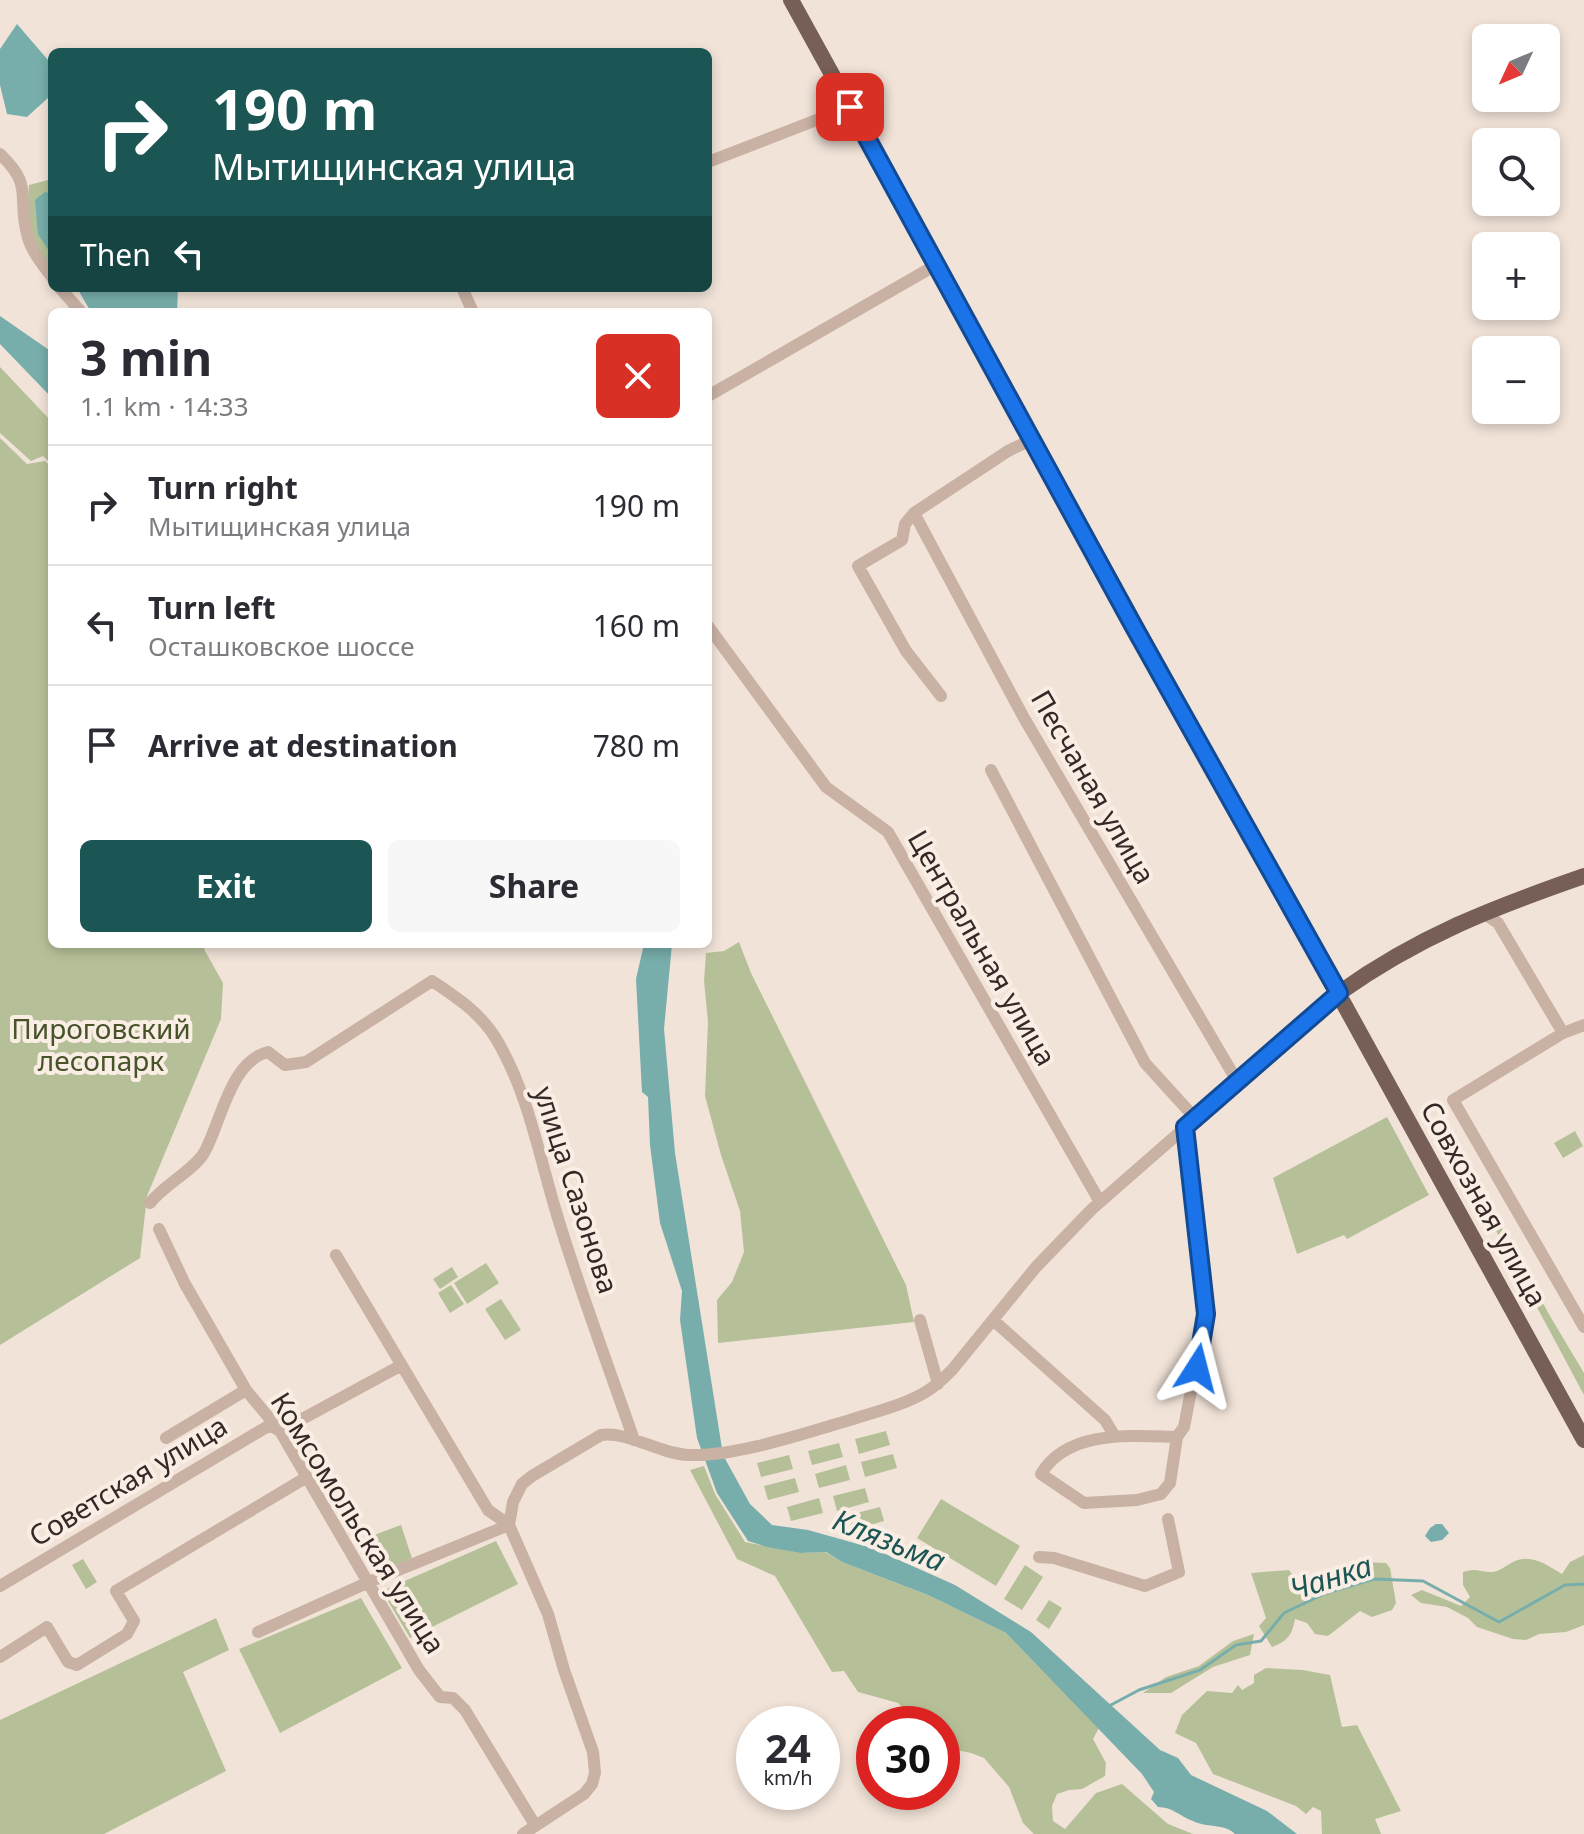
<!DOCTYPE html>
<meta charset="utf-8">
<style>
body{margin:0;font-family:"Noto Sans",sans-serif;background:#f7f7f7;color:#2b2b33;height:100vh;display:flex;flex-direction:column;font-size:30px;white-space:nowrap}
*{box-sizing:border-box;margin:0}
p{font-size:26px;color:#7c7c81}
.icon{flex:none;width:44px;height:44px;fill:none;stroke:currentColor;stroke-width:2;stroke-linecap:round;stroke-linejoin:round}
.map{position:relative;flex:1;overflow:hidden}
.sheet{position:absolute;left:48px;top:308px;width:664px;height:640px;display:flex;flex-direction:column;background:#fff;border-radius:12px;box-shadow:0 4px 12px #0003}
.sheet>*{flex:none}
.top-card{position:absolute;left:48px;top:48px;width:664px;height:244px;border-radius:12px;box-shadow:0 4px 12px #0003;background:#1b5654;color:#fff;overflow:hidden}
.needle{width:52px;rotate:226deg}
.buttons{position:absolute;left:1472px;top:24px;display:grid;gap:16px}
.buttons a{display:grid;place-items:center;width:88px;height:88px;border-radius:12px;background:#fff;box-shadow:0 4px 12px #0003;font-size:40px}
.speed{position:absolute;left:736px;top:1706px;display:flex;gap:16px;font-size:40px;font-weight:700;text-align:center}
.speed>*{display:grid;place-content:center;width:104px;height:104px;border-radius:50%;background:#fff;box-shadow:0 4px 12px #0003;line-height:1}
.speed small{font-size:20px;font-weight:400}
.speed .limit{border:12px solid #d22;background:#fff;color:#111}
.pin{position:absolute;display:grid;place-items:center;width:68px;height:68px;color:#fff;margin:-34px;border-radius:16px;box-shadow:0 4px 12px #0006}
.me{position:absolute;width:88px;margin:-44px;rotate:9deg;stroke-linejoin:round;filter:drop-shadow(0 0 6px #0008)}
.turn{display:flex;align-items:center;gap:28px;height:168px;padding:0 32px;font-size:36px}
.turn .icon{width:104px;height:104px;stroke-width:2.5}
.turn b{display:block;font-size:56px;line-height:68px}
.then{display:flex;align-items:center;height:76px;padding:0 32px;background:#0003;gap:16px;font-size:30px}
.round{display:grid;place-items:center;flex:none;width:84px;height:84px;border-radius:12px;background:#f7f7f7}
.headline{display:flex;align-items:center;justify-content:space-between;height:136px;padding:0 32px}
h1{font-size:48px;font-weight:700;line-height:60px}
.action{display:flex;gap:16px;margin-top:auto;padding:16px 32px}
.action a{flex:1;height:92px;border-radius:12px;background:#1b5654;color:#fff;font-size:32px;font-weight:700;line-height:92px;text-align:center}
.action a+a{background:#f7f7f7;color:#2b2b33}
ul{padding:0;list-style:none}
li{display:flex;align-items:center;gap:24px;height:120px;padding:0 32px;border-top:2px solid #e1e1e2}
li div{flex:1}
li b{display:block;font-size:30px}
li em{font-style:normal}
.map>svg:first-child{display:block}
.green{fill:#b6c098}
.water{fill:#77aeab}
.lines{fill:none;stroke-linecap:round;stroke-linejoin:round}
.stream{stroke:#77aeab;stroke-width:3}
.minor{stroke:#c9b1a4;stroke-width:12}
.major{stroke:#775e56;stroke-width:16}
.route-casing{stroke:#114b97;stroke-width:20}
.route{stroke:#1a73e8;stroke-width:14}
.labels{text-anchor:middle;stroke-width:8;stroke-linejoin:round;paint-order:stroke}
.street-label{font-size:28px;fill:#342926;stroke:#f9ede4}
.park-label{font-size:28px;fill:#475329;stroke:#f9ede4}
.water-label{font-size:30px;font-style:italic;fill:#1b5654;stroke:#f9ede4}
</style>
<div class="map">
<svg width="1584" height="1834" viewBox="0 0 1584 1834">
<rect width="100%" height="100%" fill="#f1e3d8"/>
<!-- green -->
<path class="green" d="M 52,179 L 52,271 C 28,240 26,224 29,185 Z
M 0,367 L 52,422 L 52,465 L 43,456 L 31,461 L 0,433 Z
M 0,438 L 27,464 L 45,461 L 52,468 L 52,944 L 209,944 L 204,949 L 223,983 L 221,1019 L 147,1196 L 140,1258 L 0,1345 Z
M 739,942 L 751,973 L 906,1285 L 914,1322 L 718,1343 L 717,1300 L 732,1282 L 744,1252 L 740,1211 L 721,1155 L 705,1096 L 708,1022 L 704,981 L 706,953 L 724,951 Z
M 1387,1117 L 1429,1195 L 1347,1239 L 1344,1235 L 1297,1254 L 1273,1178 Z
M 1575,1131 L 1583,1146 L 1563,1158 L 1554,1143 Z
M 1488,1203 L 1550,1316 L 1584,1373 L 1584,1395 L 1485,1210 L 1484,1205 Z
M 486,1263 L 499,1283 L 467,1304 L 454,1283 Z
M 452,1267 L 458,1277 L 440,1289 L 433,1279 Z
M 451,1285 L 464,1304 L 450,1313 L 438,1293 Z
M 501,1299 L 521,1330 L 505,1340 L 485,1309 Z
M 886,1431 L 890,1445 L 859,1454 L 855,1439 Z
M 839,1443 L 843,1457 L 812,1465 L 808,1451 Z
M 893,1454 L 897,1468 L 865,1477 L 861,1462 Z
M 789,1455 L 793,1469 L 761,1477 L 757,1463 Z
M 846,1465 L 850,1480 L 819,1488 L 815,1474 Z
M 704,1466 L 715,1494 L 745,1542 L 800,1553 L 825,1552 L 842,1562 L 928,1595 L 1006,1633 L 1099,1728 L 1093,1739 L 1106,1763 L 1105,1776 L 1082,1789 L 1069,1790 L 1057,1794 L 1052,1806 L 1053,1821 L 1065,1829 L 1096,1793 L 1122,1784 L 1168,1824 L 1193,1834 L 1034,1834 L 1023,1823 L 1009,1787 L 984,1758 L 971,1753 L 942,1747 L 942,1724 L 919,1724 L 898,1703 L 858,1692 L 844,1671 L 832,1672 L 775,1576 L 737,1559 L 690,1470 Z
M 795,1478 L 799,1492 L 768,1500 L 764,1486 Z
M 865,1488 L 869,1502 L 837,1511 L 833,1496 Z
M 819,1498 L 823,1513 L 791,1521 L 787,1507 Z
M 941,1499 L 1020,1546 L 996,1586 L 917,1538 Z
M 880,1507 L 884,1521 L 853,1530 L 849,1515 Z
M 401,1525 L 412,1558 L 375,1574 L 358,1541 Z
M 496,1541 L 518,1584 L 410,1638 L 382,1591 Z
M 1584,1555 L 1584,1625 L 1566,1632 L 1539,1634 L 1526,1640 L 1513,1639 L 1477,1627 L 1468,1618 L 1447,1607 L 1421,1603 L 1411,1595 L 1422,1590 L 1461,1606 L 1470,1597 L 1463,1585 L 1463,1572 C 1477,1568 1477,1571 1489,1572 C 1498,1573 1505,1566 1513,1562 C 1532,1553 1546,1565 1562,1574 L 1570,1562 Z
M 83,1559 L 97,1582 L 86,1589 L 72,1565 Z
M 1362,1562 L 1386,1563 L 1390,1568 L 1396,1603 L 1392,1610 L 1372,1617 L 1360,1611 L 1328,1636 L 1315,1634 L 1307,1623 L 1295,1619 C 1292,1635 1288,1641 1272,1647 L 1259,1626 L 1266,1618 L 1251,1573 L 1289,1570 L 1299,1584 Z
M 1025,1565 L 1043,1577 L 1022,1610 L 1004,1599 Z
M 361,1598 L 402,1668 L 280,1733 L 239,1649 Z
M 1049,1600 L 1062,1608 L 1049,1629 L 1036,1620 Z
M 216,1618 L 229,1650 L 183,1672 L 226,1771 L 104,1834 L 0,1834 L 0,1720 Z
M 1254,1634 L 1250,1655 L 1213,1667 L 1171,1693 L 1143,1693 L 1166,1677 L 1199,1666 L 1233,1641 Z
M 1266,1668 L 1303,1670 L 1330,1675 L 1342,1727 L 1357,1725 L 1401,1811 L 1375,1819 L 1381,1834 L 1322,1834 L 1321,1811 L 1313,1807 L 1306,1814 L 1296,1806 L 1213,1774 L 1196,1743 L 1175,1733 L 1182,1715 L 1207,1691 L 1232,1693 L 1238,1685 L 1242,1690 L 1254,1683 L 1254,1675 Z"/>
<!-- water -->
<path class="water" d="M 17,24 L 48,60 L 49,97 L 27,117 L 7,114 L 0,85 L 0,49 Z
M 45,192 L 52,194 L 52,256 L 38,234 L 35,200 Z
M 77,288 L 178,288 L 177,312 L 91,312 Z
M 0,316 L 52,352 L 52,398 L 0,344 Z
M 644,944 L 672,944 L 664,1029 L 675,1153 L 723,1455 L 750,1504 L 772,1525 L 808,1530 L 872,1548 L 955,1585 L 1031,1632 L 1160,1750 L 1178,1758 L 1191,1775 L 1267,1811 L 1297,1834 L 1235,1834 C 1224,1823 1206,1828 1193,1821 C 1179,1816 1173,1807 1158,1807 L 1151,1799 L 1154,1792 L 1142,1774 L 1006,1633 L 928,1595 L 842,1562 L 826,1552 L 800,1553 L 767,1547 L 748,1541 L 717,1493 L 697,1438 L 680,1320 L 682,1291 L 660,1223 L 650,1145 L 648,1097 L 642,1092 L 636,979 Z
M 1436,1524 L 1442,1524 L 1449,1533 L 1442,1540 L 1431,1542 L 1425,1536 L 1430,1528 Z"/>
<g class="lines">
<!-- stream -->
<path class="stream" d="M 1109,1706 L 1139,1690 L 1200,1670 L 1236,1645 L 1261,1641 L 1284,1613 L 1326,1593 L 1374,1579 L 1423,1581 L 1499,1622 L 1565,1585 L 1584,1584"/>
<!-- minor -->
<path class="minor" d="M 0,154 C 34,186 17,195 27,234 C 31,251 42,264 52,277
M 708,162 L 850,107
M 60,288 L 81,312
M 462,288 L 473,312
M 708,396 L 936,265
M 914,513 L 1024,718 L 1237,1081
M 708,626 L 826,787 L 888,832 L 1100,1202
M 941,696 L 906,651 L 858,566 L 902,540 L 905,524 L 914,513 L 1008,451 L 1031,440
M 991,770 L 1145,1063 L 1195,1118
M 1483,913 L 1498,923 L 1563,1033
M 1584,1025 L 1563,1033 L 1453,1100 L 1584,1327
M 150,1203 C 165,1184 193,1171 204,1153 C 221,1123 230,1061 268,1052 L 285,1065 L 306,1062 L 432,981 C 456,997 479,1012 495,1037 C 528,1091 539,1156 557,1215 C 580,1291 608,1365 634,1440
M 159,1229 L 185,1284 L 246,1390 L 280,1431 L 419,1670 L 440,1697 L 453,1698 L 465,1710 L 535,1825
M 336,1255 L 488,1510 L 509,1525
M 920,1320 L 938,1384
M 993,1320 L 1105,1420 L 1114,1435
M 1177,1437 C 1133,1436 1068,1429 1041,1474 L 1084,1503 L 1137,1500 L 1161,1494 L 1170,1483 L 1177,1437 L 1184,1427 L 1206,1314 L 1185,1127
M 166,1438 L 246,1390
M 1039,1557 L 1054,1558 L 1145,1586 L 1179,1572 L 1168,1519
M 0,1586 L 270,1425 L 280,1431 L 400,1366
M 258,1632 L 369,1582 L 509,1525
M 0,1657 L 47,1627 L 68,1662 L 77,1665 L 127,1634 L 134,1621 L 116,1591 L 307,1477
M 523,1834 L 584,1794 L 592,1784 L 595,1773 L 593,1752 L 564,1670 L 548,1614 L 509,1525 L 513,1502 L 522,1484 L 532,1476 L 601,1435 C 628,1431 659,1454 689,1455 C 735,1457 805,1433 850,1420 C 875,1412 901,1406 924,1393 C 935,1387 943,1379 952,1370 L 1036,1267 L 1092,1209 L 1339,993"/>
<!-- major -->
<path class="major" d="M 791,0 L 1584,1440
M 1339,993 C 1419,936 1492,908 1584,876"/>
</g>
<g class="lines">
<!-- route casing -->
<g class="route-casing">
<path id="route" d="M 850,107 L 1134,627 L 1339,993 L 1185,1127 L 1206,1314 L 1197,1368"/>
</g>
<!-- route -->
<use href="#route" class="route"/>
</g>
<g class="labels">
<!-- street labels -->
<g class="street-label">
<text transform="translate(1093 787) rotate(60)" y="10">Песчаная улица</text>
<text transform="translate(982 948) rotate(60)" y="10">Центральная улица</text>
<text transform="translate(576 1190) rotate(72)" y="10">улица Сазонова</text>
<text transform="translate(1484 1204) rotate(61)" y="10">Совхозная улица</text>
<text transform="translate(128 1481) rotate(-31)" y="10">Советская улица</text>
<text transform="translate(358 1523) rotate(58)" y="10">Комсомольская улица</text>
</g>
<!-- park labels -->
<g class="park-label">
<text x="101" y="1039">Пироговский<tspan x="101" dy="32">лесопарк</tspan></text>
</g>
<!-- water labels -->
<g class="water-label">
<text transform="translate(889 1541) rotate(22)" y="10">Клязьма</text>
<text transform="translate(1331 1578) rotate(-18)" y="10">Чанка</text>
</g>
</g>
</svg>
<div class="buttons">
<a><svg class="needle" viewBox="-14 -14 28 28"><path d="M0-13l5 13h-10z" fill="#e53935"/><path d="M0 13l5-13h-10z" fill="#7c7c81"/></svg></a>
<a><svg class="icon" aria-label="search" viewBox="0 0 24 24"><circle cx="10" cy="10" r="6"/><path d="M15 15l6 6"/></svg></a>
<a>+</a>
<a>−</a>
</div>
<div class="speed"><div>24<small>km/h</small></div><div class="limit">30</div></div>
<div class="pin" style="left:850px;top:107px;background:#d93025"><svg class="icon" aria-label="arrive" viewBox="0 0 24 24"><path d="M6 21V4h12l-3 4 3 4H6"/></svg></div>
<svg class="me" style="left:1197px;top:1368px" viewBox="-20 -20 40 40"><path d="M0-17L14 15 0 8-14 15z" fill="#1a73e8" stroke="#fff" stroke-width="4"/></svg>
<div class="top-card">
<div class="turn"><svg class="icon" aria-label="right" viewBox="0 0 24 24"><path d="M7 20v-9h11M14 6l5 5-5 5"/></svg><div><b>190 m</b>Мытищинская улица</div></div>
<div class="then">Then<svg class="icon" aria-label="left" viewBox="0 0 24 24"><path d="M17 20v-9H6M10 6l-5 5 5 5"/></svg></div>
</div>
<section class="sheet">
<div class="headline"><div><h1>3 min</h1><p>1.1 km · 14:33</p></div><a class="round" style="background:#d93025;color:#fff"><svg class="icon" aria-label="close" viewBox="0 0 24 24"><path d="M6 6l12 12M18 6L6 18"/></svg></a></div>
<ul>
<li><svg class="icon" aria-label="right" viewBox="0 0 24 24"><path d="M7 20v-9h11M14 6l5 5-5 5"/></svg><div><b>Turn right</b><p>Мытищинская улица</p></div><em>190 m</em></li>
<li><svg class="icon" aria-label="left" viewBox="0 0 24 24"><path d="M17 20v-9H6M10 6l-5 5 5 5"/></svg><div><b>Turn left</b><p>Осташковское шоссе</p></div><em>160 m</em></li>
<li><svg class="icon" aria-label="arrive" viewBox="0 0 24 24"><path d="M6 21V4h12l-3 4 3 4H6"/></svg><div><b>Arrive at destination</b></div><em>780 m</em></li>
</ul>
<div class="action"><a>Exit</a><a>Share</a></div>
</section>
</div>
